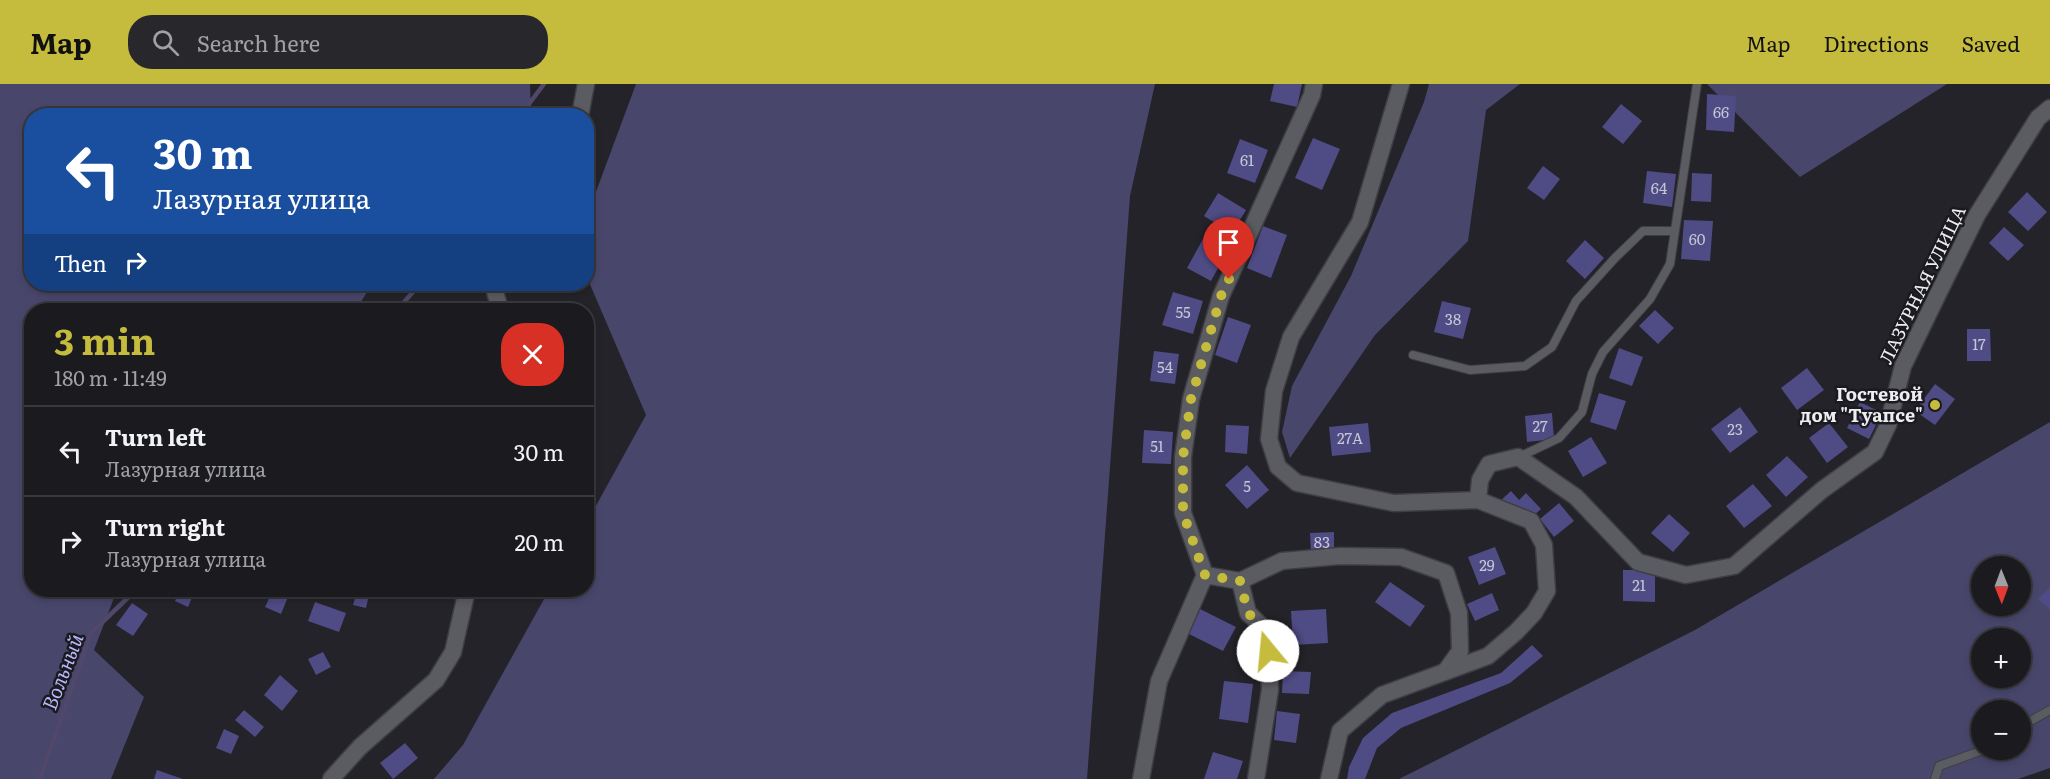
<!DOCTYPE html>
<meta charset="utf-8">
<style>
body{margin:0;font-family:Literata,serif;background:#27272c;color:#f1f3f6;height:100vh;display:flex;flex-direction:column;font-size:22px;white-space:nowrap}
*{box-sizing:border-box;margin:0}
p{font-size:20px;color:#9fa1a4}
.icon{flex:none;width:33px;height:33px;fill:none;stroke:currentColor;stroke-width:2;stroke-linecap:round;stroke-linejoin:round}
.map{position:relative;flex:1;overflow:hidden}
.side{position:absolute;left:24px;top:219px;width:570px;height:294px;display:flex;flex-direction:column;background:#1a1a1f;border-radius:24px;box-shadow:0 3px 9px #0003,0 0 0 2px #38383d}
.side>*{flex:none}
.hud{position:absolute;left:24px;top:24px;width:570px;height:183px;border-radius:24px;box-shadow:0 3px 9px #0003,0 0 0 2px #38383d;background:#1a4fa0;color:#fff;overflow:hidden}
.needle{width:39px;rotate:179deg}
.tools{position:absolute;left:1971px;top:472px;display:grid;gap:12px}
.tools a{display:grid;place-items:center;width:60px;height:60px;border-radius:50%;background:#1a1a1f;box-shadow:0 3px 9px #0003,0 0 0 2px #38383d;font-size:30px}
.pin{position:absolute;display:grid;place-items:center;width:51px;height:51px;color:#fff;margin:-62px -26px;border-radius:50% 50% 50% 0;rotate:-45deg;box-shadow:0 0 6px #0007}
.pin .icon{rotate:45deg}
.me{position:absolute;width:66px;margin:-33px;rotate:343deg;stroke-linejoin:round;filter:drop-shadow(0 0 4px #0008)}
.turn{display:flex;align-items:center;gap:21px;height:126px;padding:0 30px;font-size:27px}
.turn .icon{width:78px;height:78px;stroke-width:2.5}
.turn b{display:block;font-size:42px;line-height:51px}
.then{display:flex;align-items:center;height:57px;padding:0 30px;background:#0003;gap:12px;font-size:22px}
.round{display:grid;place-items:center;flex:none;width:63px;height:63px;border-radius:24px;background:#27272c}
.head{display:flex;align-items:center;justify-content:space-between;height:102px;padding:0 30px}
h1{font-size:36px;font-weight:700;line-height:45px;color:#c5bc3d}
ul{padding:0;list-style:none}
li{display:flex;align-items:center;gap:18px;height:90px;padding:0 30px;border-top:2px solid #38383d}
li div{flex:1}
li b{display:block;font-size:22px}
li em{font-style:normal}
header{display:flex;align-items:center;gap:36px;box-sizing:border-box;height:84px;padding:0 30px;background:#c5bc3d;color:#111}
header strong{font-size:28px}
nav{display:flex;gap:33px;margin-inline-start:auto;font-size:21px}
.search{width:420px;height:54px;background:#27272c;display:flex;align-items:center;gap:15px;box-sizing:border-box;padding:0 21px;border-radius:24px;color:#9fa1a4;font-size:22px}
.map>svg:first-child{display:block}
.green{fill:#48466b;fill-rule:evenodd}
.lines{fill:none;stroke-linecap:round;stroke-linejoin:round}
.stream{stroke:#50476a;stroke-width:4.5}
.building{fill:#4f4b84}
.lane-casing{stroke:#3e3e43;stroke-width:10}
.street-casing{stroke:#3e3e43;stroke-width:19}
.lane{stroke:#5b5b62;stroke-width:8}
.street{stroke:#5b5b62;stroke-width:16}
.route{stroke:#c5bc3d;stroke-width:10;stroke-dasharray:0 18}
.poi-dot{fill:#c5bc3d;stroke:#1a1a1f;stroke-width:2}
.labels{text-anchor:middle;stroke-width:5;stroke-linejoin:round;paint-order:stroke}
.number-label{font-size:15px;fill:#c6c5d6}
.street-label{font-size:18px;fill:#eeeef2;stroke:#1a1a1f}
.poi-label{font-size:18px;font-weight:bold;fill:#eeeef2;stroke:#1a1a1f;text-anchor:end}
.water-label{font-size:20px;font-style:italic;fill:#b9b6fb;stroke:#1a1a1f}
</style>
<header>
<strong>Map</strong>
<div class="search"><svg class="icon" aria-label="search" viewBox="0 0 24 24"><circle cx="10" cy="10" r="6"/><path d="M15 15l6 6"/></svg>Search here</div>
<nav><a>Map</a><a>Directions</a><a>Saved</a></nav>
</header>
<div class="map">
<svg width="2050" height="695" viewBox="0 0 2050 695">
<rect width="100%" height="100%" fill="#232329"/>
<!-- green -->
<path class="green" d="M 0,0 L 530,0 L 531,31 L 32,32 L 32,200 L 372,200 L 356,226 L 32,226 L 32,506 L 117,506 L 94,566 L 144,613 L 111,695 L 0,695 Z
M 636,0 L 1155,0 L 1130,112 L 1087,695 L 434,695 L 463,661 L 549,506 L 586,506 L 587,438 L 646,331 L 586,191 L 587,132 Z
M 1429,0 L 1520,0 L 1486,26 L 1468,157 L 1375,251 L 1290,374 L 1282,348 L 1292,302 L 1351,192 L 1424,18 Z
M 1707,0 L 1947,0 L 1800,93 Z
M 2050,338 L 2050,684 L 2018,695 L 1399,695 L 1695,546 ZM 1982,483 L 2020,483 L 2020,522 L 1982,522 ZM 1982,555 L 2020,555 L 2020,594 L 1982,594 ZM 1982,627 L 2020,627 L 2020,666 L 1982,666 Z"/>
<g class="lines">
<!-- stream -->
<path class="stream" d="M 520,32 L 544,0
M 397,226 L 420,200
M 40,695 L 91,549 L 136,506"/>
</g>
<!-- building -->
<path class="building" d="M 1274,0 L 1302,0 L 1297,23 L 1270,17 Z
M 1707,10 L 1736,12 L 1734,48 L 1706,46 Z
M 1621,20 L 1642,37 L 1623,60 L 1602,43 Z
M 1313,54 L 1340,65 L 1322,106 L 1295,94 Z
M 1240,55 L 1268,66 L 1255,99 L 1227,89 Z
M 1543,82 L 1560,95 L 1544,116 L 1527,104 Z
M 1647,87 L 1676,90 L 1672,123 L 1643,119 Z
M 1692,89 L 1712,90 L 1711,118 L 1691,117 Z
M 2027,108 L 2047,128 L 2028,147 L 2008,128 Z
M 1218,109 L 1246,126 L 1232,149 L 1204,132 Z
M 1684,136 L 1713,137 L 1710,177 L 1681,175 Z
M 1263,142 L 1287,151 L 1271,194 L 1247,184 Z
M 2004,143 L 2024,161 L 2008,177 L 1989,159 Z
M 1203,155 L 1227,168 L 1211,197 L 1187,184 Z
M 1585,156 L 1604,174 L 1585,195 L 1566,177 Z
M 1173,208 L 1203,217 L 1193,250 L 1162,241 Z
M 1442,217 L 1471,224 L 1463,255 L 1434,248 Z
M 1655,226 L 1674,244 L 1658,260 L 1639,242 Z
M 1228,233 L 1251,241 L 1237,279 L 1215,271 Z
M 1967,245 L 1990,245 L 1991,277 L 1967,277 Z
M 1619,264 L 1643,273 L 1632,302 L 1609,294 Z
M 1154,267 L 1179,270 L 1175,300 L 1150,297 Z
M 1807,284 L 1824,306 L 1797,326 L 1781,304 Z
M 1935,300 L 1955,315 L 1935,341 L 1915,327 Z
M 1599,309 L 1626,317 L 1616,346 L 1590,338 Z
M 1860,318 L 1882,329 L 1869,355 L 1847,344 Z
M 1740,323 L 1758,348 L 1730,369 L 1711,345 Z
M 1552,329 L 1554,355 L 1527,358 L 1525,332 Z
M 1368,339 L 1371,368 L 1332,372 L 1329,343 Z
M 1829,339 L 1848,363 L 1827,379 L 1809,354 Z
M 1226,341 L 1249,342 L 1247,370 L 1225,368 Z
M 1144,346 L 1173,348 L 1171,380 L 1142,379 Z
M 1591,353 L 1607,379 L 1583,393 L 1568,367 Z
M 1787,372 L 1808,393 L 1786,413 L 1766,391 Z
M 1247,381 L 1269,406 L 1247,425 L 1225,401 Z
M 1753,400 L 1772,422 L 1744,444 L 1726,422 Z
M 1511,407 L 1519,416 L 1526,409 L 1541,425 L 1522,442 L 1500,417 Z
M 1559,419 L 1574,437 L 1554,453 L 1540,435 Z
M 1669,430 L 1690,449 L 1673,468 L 1651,449 Z
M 1334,448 L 1334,470 L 1311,470 L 1310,449 Z
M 1495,463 L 1506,490 L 1479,501 L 1468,473 Z
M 1623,486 L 1655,486 L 1655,518 L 1623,517 Z
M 1390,498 L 1425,522 L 1410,543 L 1375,518 Z
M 2050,503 L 2050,526 L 2038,515 Z
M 180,506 L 193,511 L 188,523 L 175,517 Z
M 273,506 L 284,506 L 290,508 L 281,530 L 265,523 Z
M 357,508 L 369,511 L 366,524 L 353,521 Z
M 1492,509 L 1499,526 L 1475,537 L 1467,520 Z
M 315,518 L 346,529 L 339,548 L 308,537 Z
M 132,519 L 148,530 L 133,552 L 116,541 Z
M 1198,524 L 1236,543 L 1223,567 L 1185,548 Z
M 1326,525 L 1328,559 L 1293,561 L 1291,527 Z
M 1532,561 L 1543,572 L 1510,599 L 1401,644 L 1377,664 L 1365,695 L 1347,695 L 1349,683 L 1363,654 L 1392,629 L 1501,589 Z
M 323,568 L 331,583 L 316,591 L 308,575 Z
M 1283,587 L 1311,588 L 1309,610 L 1282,609 Z
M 280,591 L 298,607 L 282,627 L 264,611 Z
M 1224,597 L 1253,600 L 1248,639 L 1219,635 Z
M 244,626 L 264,643 L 255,653 L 235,636 Z
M 1277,627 L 1300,630 L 1296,659 L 1274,656 Z
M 224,645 L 239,652 L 231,670 L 216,664 Z
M 405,659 L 418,674 L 393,695 L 380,679 Z
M 1213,668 L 1243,677 L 1237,695 L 1204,695 Z
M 157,686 L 183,695 L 154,695 Z"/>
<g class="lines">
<!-- lane casing -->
<g class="lane-casing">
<path id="lane" d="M 1413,271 L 1470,286 L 1525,282 L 1552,263 L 1576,217 L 1615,174 L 1643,147 L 1675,147
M 1519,373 L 1559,354 L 1582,328 L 1592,290 L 1603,268 L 1650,215 L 1670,180 L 1697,0
M 2020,643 L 2050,626
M 1935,695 L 1939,682 L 1983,666"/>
</g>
<!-- street casing -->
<g class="street-casing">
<path id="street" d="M 1401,0 L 1360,138 L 1291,253 L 1274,307 L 1269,355 L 1278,383 L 1297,399 L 1394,419 L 1478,416
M 580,32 L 586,0
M 493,200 L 500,226
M 1240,497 L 1282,477 L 1340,472 L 1401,473 L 1446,489 L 1459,529 L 1460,567 L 1445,588
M 331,695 L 360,663 L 436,596 L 453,568 L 467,506
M 1141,695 L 1159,597 L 1205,491
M 1256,695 L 1270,606 L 1268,548 L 1248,529 L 1240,497 L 1205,491 L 1183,429 L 1183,373 L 1191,315 L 1221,212 L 1312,11 L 1314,0
M 1329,695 L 1340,647 L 1382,611 L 1488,572 L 1516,548 L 1534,529 L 1547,507 L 1544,461 L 1531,437 L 1478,416 L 1480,396 L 1489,380 L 1518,373 L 1576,413 L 1638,478 L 1686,491 L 1734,482 L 1822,406 L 1875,368 L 1888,341 L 1903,282 L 1937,212 L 1977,131 L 2038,34 L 2050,24"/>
</g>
<!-- lane -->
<use href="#lane" class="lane"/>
<!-- street -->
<use href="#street" class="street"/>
</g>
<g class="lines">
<!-- route -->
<path class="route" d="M 1229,195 L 1221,212 L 1191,315 L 1183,373 L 1183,429 L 1205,491 L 1240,497 L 1248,529 L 1268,548 L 1268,567"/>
</g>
<!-- markers -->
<circle class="poi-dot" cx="1935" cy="321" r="6"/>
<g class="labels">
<!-- number labels -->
<g class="number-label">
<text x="1721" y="34">66</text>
<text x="1247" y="82">61</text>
<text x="1659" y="110">64</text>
<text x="1697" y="161">60</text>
<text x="1183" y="234">55</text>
<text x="1453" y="241">38</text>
<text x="1979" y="266">17</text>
<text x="1165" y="289">54</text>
<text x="1540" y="348">27</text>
<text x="1735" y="351">23</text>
<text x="1350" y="360">27А</text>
<text x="1157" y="368">51</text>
<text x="1247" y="408">5</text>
<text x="1322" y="464">83</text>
<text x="1487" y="487">29</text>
<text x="1639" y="507">21</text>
</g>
<!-- street labels -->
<g class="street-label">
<text transform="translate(1923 201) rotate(-64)" y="6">ЛАЗУРНАЯ УЛИЦА</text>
</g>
<!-- poi labels -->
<g class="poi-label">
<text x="1923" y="317">Гостевой<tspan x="1923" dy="21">дом "Туапсе"</tspan></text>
</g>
<!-- water labels -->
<g class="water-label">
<text transform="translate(63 588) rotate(-69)" y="7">Вольный</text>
</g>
</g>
</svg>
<div class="tools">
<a><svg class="needle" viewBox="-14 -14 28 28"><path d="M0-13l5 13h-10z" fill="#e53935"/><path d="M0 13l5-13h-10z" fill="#9fa1a4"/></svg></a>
<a>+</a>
<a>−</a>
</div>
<div class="pin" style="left:1229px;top:195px;background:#d93025"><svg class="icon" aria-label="arrive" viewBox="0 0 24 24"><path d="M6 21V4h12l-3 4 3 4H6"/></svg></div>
<svg class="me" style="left:1268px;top:567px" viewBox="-20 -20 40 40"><circle r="19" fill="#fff"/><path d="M0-13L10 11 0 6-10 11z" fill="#c5bc3d"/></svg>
<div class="hud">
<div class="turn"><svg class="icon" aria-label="left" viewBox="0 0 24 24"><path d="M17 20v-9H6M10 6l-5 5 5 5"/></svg><div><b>30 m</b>Лазурная улица</div></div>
<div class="then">Then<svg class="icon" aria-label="right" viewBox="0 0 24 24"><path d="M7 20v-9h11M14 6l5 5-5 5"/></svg></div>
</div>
<section class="side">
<div class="head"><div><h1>3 min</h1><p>180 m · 11:49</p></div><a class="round" style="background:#d93025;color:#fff"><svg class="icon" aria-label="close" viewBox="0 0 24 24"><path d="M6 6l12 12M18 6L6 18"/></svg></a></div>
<ul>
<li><svg class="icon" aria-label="left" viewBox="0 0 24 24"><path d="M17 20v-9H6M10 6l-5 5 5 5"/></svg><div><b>Turn left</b><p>Лазурная улица</p></div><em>30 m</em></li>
<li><svg class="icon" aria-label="right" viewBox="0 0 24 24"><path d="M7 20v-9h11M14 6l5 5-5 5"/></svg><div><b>Turn right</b><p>Лазурная улица</p></div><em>20 m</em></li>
</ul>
</section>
</div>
